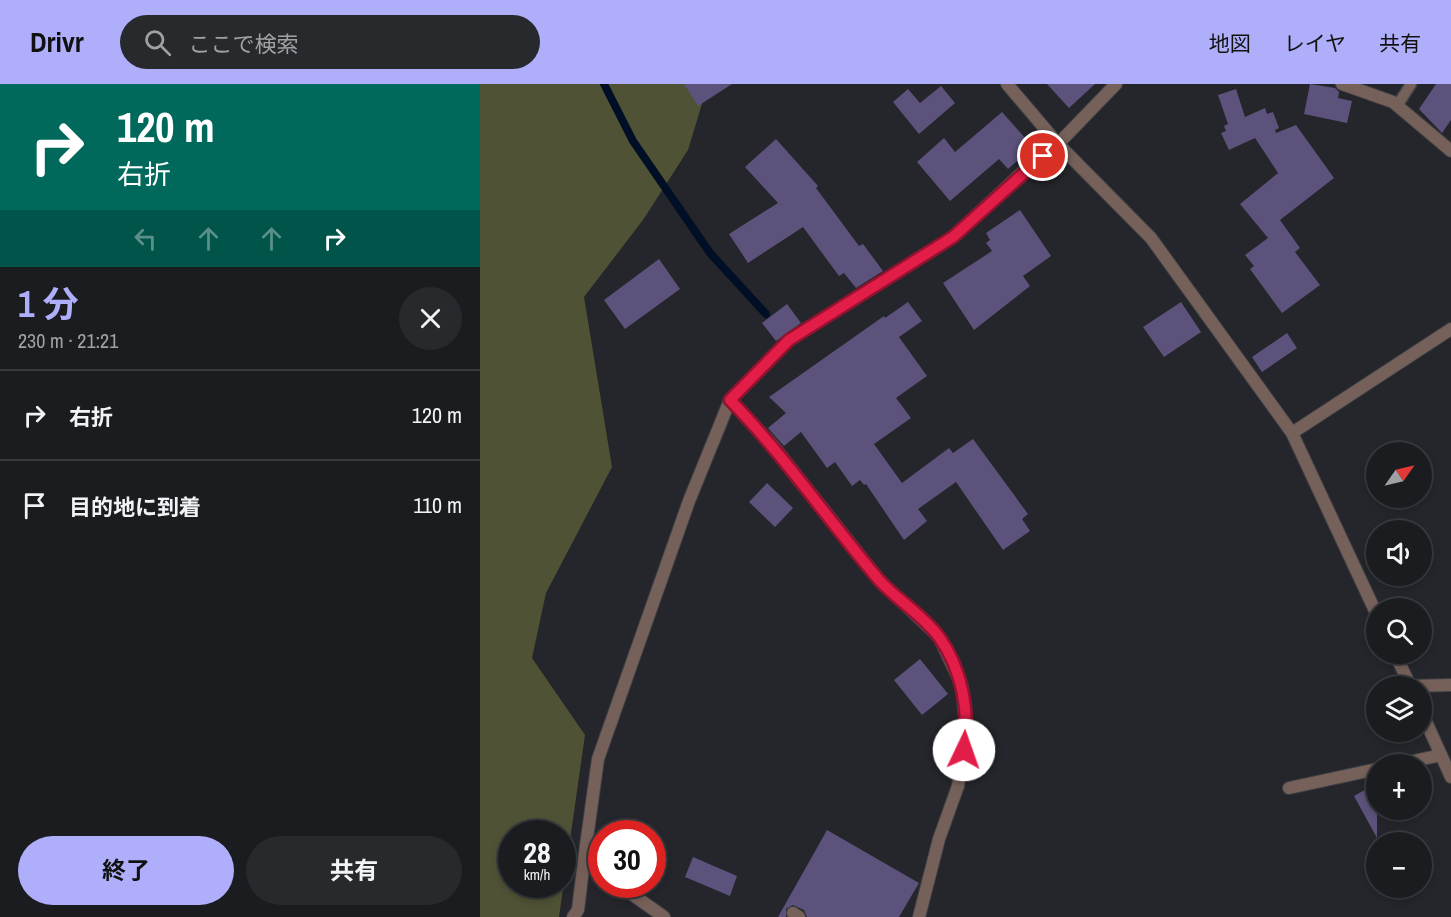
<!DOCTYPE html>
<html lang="ja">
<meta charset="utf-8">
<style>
body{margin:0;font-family:"Archivo Narrow","Noto Sans JP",sans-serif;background:#28292d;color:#f1f3f6;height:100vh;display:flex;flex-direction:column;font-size:22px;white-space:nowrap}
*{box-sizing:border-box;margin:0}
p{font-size:20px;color:#a0a1a5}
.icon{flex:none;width:33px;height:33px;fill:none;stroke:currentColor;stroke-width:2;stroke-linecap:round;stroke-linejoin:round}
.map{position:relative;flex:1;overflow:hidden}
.side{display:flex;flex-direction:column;background:#1b1c20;width:480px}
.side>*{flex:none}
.banner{background:#00695c;color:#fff;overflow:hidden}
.needle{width:39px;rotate:56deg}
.controls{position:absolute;left:886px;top:358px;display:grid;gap:12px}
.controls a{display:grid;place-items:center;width:66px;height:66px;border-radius:50%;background:#1b1c20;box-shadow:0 3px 9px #0003,0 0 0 2px #393a3e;font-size:30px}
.speed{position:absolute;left:18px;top:736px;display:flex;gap:12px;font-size:30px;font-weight:700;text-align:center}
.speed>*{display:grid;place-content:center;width:78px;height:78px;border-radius:50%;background:#1b1c20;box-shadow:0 3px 9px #0003,0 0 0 2px #393a3e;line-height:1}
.speed small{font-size:15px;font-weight:400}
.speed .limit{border:9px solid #d22;background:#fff;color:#111}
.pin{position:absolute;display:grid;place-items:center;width:51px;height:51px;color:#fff;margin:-26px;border:3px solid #fff;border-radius:50%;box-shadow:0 2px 6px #0007}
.me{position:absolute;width:66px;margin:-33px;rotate:3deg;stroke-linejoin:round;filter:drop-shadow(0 0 4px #0008)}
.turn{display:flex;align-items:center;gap:21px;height:126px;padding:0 18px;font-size:27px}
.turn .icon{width:78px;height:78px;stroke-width:2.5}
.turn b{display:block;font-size:42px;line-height:51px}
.lanes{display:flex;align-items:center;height:57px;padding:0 18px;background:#0003;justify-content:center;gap:30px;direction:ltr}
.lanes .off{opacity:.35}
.round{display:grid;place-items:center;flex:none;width:63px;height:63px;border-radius:32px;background:#28292d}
.summary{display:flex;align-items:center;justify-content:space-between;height:102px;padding:0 18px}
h1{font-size:36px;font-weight:700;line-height:45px;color:#afaefa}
.primary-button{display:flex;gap:12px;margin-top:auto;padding:12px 18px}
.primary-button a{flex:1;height:69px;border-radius:36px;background:#afaefa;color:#111;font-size:24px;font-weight:700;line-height:69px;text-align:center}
.primary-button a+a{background:#28292d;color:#f1f3f6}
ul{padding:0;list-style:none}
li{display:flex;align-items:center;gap:18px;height:90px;padding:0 18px;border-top:2px solid #393a3e}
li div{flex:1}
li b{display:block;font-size:22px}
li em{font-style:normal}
header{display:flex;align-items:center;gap:36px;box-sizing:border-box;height:84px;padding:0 30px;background:#afaefa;color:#111}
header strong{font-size:28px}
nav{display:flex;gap:33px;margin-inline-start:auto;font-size:21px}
.search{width:420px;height:54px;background:#28292d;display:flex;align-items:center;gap:15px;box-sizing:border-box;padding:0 21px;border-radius:33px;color:#a0a1a5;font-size:22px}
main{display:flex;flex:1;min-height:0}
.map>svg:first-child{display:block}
.green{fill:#4f5235;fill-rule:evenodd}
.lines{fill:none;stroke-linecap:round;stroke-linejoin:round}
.stream{stroke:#000f26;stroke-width:8}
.building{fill:#5c527b}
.service-casing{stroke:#404247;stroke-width:13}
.minor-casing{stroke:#404247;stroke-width:14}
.service{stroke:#76615a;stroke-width:10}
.minor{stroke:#76615a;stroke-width:12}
.route-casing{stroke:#92132f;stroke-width:15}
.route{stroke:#e11d48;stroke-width:10}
</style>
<header>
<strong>Drivr</strong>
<div class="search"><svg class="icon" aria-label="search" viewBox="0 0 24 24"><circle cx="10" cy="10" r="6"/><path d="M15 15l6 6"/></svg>ここで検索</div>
<nav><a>地図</a><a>レイヤ</a><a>共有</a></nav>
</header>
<main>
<section class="side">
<div class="banner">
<div class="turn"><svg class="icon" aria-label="right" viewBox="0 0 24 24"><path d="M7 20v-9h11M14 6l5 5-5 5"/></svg><div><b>120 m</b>右折</div></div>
<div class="lanes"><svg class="icon off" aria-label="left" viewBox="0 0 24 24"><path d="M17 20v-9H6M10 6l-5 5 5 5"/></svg><svg class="icon off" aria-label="ahead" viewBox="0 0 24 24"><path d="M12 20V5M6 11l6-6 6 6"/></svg><svg class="icon off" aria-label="ahead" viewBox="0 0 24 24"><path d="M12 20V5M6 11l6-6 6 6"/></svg><svg class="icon" aria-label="right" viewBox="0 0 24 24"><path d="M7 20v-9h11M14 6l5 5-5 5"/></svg></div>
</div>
<div class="summary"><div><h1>1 分</h1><p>230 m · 21:21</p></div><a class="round"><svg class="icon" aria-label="close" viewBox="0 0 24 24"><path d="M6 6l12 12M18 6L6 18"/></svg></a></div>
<ul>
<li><svg class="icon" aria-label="right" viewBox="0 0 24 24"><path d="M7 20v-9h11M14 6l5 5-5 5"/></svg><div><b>右折</b></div><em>120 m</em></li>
<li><svg class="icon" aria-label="arrive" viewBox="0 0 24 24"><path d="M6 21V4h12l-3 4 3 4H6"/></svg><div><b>目的地に到着</b></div><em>110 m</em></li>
</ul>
<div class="primary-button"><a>終了</a><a>共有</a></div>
</section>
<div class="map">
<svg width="971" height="833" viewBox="0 0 971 833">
<rect width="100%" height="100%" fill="#24262b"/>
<!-- green -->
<path class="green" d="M 0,0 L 228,0 L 208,66 L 163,136 L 104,213 L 132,383 L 66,509 L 52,574 L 105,651 L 79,833 L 0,833 ZM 32,750 L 82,750 L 82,801 L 32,801 Z"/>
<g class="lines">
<!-- stream -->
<path class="stream" d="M 124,0 L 153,57 L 230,169 L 286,230"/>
</g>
<!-- building -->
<path class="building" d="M 204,0 L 252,0 L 218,22 Z
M 567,0 L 615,0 L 589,24 Z
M 830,0 L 855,4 L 859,8 L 858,14 L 872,17 L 867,39 L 824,30 Z
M 956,0 L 971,0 L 971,36 L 962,49 L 939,25 Z
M 461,2 L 475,19 L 439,50 L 413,18 L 428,5 L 440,19 Z
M 756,5 L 765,33 L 785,24 L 787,30 L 793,28 L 799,44 L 795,46 L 796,49 L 816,41 L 854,94 L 800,136 L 820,164 L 815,168 L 840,201 L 802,229 L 770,185 L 774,182 L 765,171 L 788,154 L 760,120 L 798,89 L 775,54 L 749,66 L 741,49 L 746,47 L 744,42 L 748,40 L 738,11 Z
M 522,28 L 553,63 L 528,85 L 519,75 L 470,117 L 437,78 L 464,54 L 475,68 Z
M 296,55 L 338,102 L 336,104 L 379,162 L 383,160 L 403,187 L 376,204 L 364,189 L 359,192 L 323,143 L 268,179 L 249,150 L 298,119 L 265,83 Z
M 540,126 L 571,172 L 543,192 L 550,202 L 494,246 L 463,199 L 512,167 L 506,159 L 510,156 L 506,149 Z
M 179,175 L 200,205 L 145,245 L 124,216 Z
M 428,218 L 442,237 L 419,253 L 447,292 L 416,314 L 431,334 L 394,360 L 422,399 L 469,364 L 473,369 L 493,355 L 548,430 L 542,435 L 550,447 L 523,466 L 476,398 L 438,425 L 447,437 L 424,456 L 386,400 L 384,401 L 380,396 L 372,402 L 355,378 L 347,384 L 321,348 L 304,362 L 288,344 L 306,329 L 289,313 L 404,232 L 405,234 Z
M 701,218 L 721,248 L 684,273 L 663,243 Z
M 307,220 L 321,239 L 296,257 L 282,239 Z
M 807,249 L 817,264 L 782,288 L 772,273 Z
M 287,399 L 313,424 L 295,443 L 269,418 Z
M 440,575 L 468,610 L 442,631 L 414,596 Z
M 897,699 L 897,754 L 874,712 Z
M 347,746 L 439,799 L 419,833 L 327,833 L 324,826 L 313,821 L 306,825 L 306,833 L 298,833 Z
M 213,773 L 257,792 L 250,812 L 205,793 Z"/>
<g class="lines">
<!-- service casing -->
<g class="service-casing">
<path id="service" d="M 917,22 L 931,0"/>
</g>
<!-- minor casing -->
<g class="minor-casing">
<path id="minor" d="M 527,0 L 578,60 L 671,154 L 812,349 L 897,531
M 862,0 L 913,18 L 971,67
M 250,316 L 291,359 L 400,497 L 459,553 L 482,602 L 486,648 L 478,702 L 459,755 L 439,833
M 812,349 L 971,245
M 915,570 L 931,603
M 930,602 L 971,601
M 942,629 L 971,693
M 915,681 L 961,671
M 809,704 L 897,685
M 122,789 L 104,776 L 118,675 L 209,417 L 250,316 L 309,256 L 473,153 L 547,84 L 578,60 L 636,0
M 139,801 L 184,833
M 313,829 L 319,833
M 93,833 L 98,826 L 104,776"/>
</g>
<!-- service -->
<use href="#service" class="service"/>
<!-- minor -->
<use href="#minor" class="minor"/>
</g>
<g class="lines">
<!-- route casing -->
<g class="route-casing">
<path id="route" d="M 484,666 C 490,628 482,585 459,553 C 443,531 417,516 399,496 C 348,436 305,372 250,316 L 309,256 L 473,153 L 563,72"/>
</g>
<!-- route -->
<use href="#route" class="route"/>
</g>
</svg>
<div class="controls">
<a><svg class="needle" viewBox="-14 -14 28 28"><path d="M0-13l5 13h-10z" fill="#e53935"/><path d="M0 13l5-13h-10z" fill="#a0a1a5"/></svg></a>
<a><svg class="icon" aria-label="sound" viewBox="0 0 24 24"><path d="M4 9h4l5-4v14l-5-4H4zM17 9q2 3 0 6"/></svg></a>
<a><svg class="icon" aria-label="search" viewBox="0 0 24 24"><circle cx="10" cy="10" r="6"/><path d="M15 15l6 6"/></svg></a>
<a><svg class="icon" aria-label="layers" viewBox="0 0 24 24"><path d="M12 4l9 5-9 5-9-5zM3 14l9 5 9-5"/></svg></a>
<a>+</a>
<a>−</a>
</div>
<div class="speed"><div>28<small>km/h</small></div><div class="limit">30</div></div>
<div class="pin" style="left:563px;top:72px;background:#d93025"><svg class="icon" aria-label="arrive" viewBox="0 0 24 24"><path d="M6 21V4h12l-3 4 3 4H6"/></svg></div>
<svg class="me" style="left:484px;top:666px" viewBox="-20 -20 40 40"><circle r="19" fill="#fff"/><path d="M0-13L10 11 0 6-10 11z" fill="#e11d48"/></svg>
</div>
</main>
